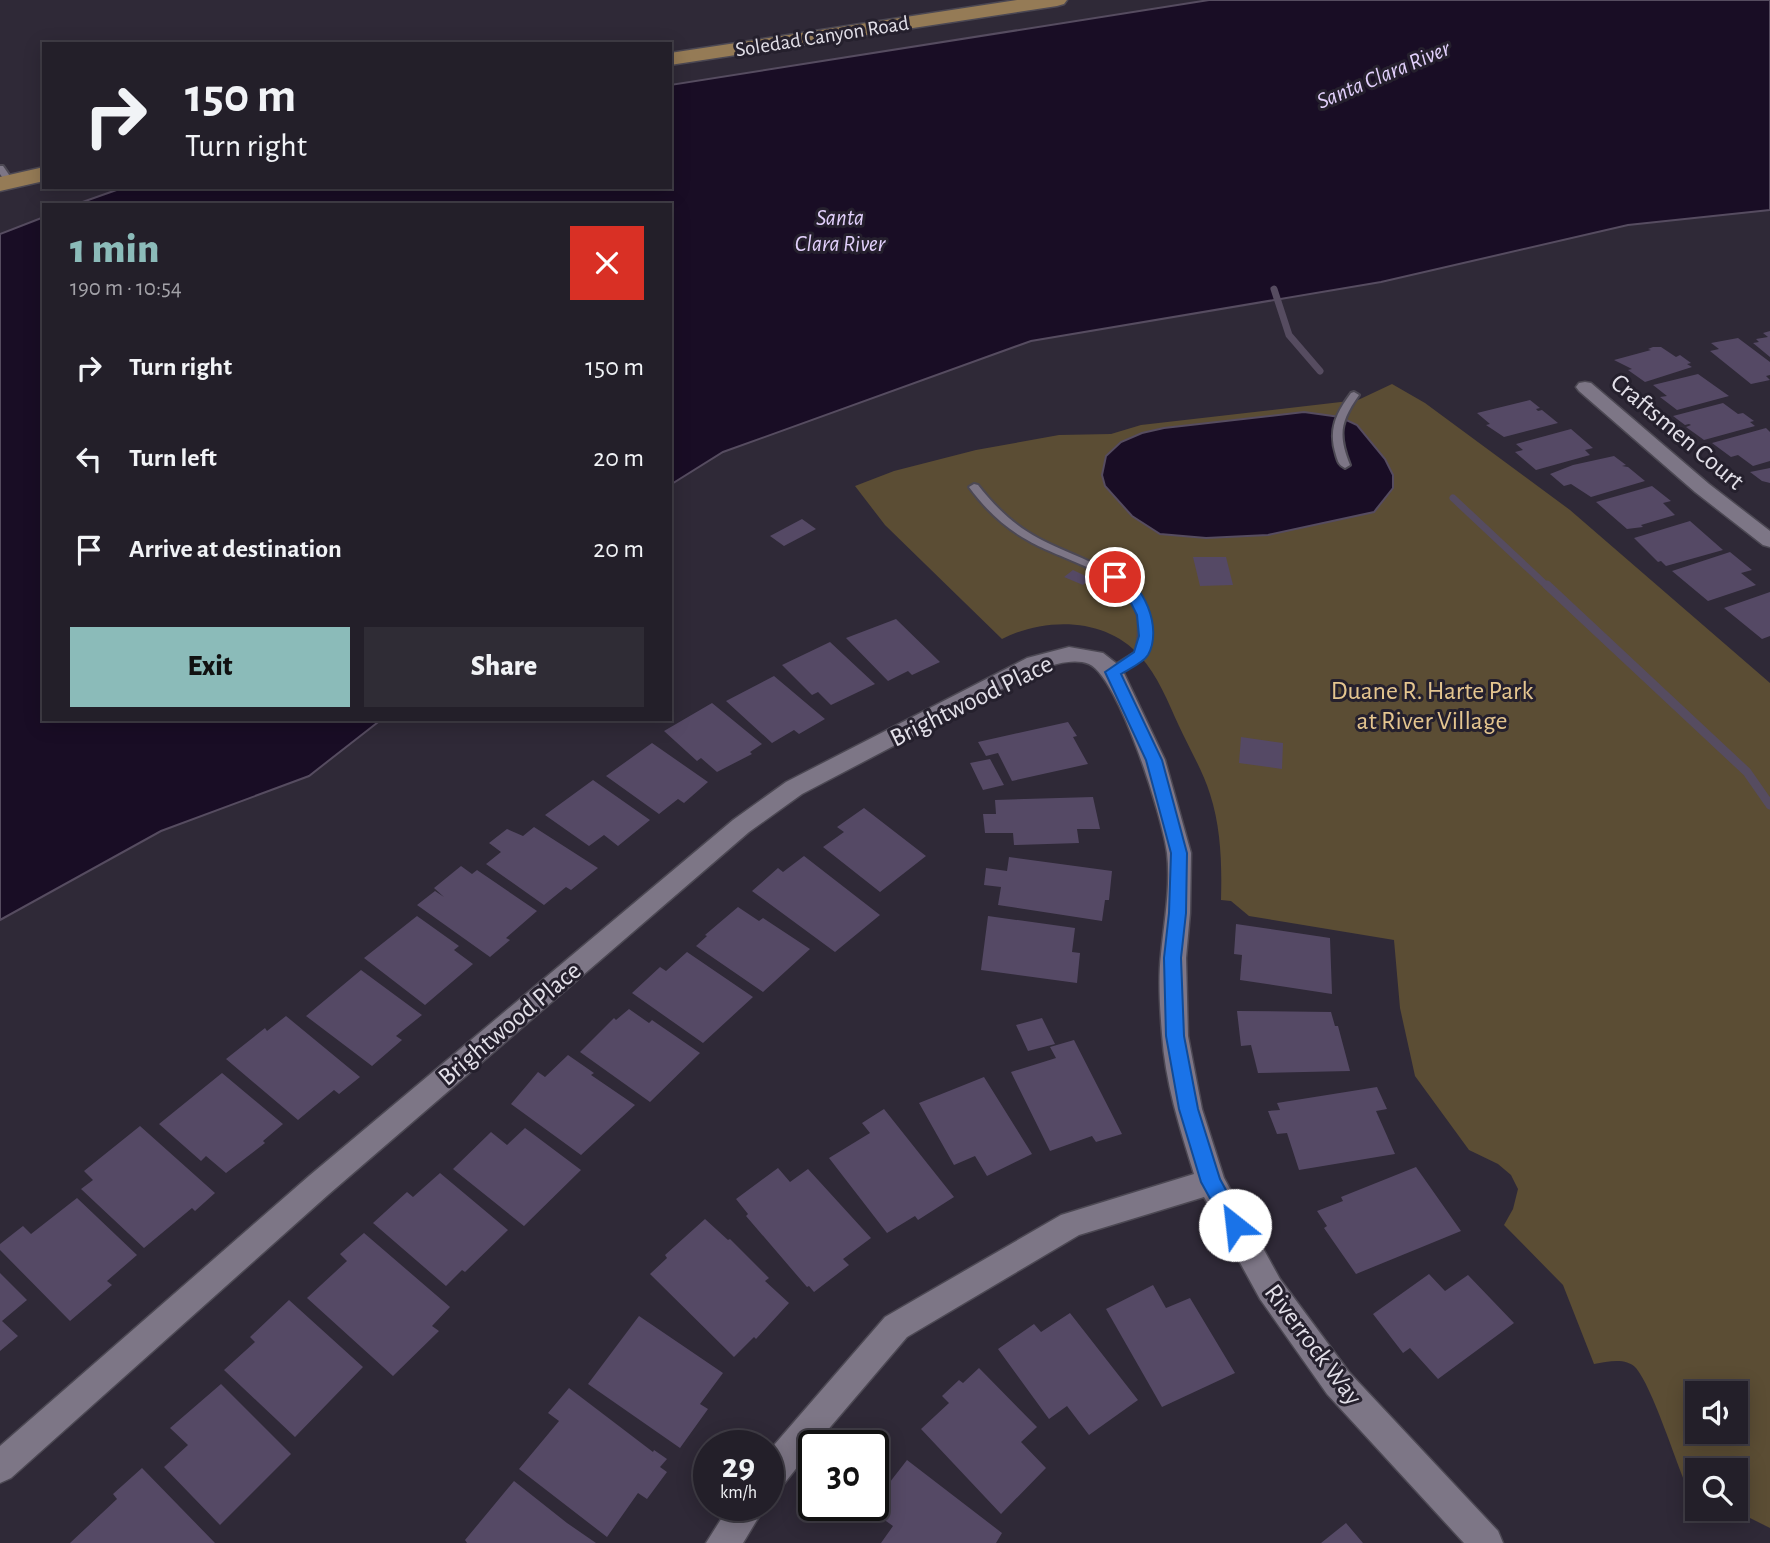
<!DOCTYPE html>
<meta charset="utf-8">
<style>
body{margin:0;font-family:"Alegreya Sans",sans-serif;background:#2f2c35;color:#f1f3f6;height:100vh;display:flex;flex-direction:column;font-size:26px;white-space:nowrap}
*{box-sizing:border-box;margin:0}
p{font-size:23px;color:#a3a2a8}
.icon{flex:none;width:38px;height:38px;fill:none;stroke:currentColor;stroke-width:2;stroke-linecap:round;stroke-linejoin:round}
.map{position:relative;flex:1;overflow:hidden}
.details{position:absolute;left:42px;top:203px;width:630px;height:518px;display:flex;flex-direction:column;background:#231f29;border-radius:0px;box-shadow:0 4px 18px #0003,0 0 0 2px #403d46}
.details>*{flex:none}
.banner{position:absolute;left:42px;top:42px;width:630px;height:147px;border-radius:0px;box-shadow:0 4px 18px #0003,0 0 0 2px #403d46;background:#231f29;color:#f1f3f6;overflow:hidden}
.fabs{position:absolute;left:1685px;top:1381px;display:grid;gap:14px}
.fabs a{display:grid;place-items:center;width:63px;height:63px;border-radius:0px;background:#231f29;box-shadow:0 4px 18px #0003,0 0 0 2px #403d46;font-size:35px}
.speed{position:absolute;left:693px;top:1430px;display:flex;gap:14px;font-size:35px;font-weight:700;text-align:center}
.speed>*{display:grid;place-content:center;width:91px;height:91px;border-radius:50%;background:#231f29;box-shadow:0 4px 18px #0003,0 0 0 2px #403d46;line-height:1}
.speed small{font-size:18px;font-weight:400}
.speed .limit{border:4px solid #111;border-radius:10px;background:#fff;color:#111}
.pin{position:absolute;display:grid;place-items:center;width:60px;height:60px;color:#fff;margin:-30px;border:4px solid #fff;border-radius:50%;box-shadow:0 2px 7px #0007}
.me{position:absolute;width:77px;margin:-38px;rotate:331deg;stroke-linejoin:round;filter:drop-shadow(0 0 5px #0008)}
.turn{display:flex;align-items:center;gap:24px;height:147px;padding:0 28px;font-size:32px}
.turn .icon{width:91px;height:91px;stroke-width:2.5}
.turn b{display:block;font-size:49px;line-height:60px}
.round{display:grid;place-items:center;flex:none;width:74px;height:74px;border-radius:0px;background:#2f2c35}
.head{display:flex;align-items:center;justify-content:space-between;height:119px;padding:0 28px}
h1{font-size:42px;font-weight:800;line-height:52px;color:#8bbbb9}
.action{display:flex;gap:14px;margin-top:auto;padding:14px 28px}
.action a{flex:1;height:80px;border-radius:0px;background:#8bbbb9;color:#111;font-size:28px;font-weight:800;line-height:80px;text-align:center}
.action a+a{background:#2f2c35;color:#f1f3f6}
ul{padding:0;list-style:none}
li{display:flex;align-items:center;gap:21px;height:91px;padding:0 28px}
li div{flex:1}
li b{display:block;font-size:26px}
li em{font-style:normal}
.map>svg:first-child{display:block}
.green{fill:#5b4d34;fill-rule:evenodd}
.water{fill:#190d25;stroke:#564c60;stroke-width:2}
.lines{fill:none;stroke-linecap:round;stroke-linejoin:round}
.stream-far1{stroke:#564c60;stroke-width:7}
.stream{stroke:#564c60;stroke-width:9}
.building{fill:#554965}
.service-casing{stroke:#4c4853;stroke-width:4}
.minor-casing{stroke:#4c4853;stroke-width:3}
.primary-casing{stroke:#4c4853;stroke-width:3}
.service{fill:#7d7686;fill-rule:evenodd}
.minor{fill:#7d7686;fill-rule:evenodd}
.primary{fill:#957b56;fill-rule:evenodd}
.route{fill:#1a73e8;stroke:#114b97;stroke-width:2}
.labels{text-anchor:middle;stroke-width:6;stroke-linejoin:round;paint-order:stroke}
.far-street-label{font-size:21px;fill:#e3e0e9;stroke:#25202d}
.far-water-label{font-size:23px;font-style:italic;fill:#e2d0fc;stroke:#25202d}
.street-label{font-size:26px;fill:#e3e0e9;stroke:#25202d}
.park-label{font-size:26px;fill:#e4c58f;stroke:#25202d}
</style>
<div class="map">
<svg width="1770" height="1543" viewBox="0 0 1770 1543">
<rect width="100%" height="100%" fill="#2f2937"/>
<!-- green -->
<path class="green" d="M 1392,384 L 1425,403 L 1570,510 L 1770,683 L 1770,1528 L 1732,1509 L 1736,1508 L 1736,1470 L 1698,1470 L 1697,1491 L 1686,1485 C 1675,1459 1652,1387 1636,1368 C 1625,1357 1608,1362 1594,1364 L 1563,1285 L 1504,1225 L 1513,1209 L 1518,1189 L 1511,1175 L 1498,1164 L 1469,1150 L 1415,1076 L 1400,1008 L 1394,940 L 1249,916 L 1231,901 L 1221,900 C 1222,864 1221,828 1210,794 C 1203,771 1189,748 1179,726 C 1168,702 1158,676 1140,656 C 1106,617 1045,617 1002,639 L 885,525 L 855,486 L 894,471 L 976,450 L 1059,435 L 1111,434 L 1141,425 L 1358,400 ZM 1698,1393 L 1736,1393 L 1736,1432 L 1698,1432 Z"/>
<!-- water -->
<path class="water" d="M 1209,0 L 1770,0 L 1770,210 L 1628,225 L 1381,282 L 1031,341 L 723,452 L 670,485 L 670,205 L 74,205 L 125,187 L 670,187 L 670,85 Z
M 44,217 L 44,719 L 382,719 L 309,776 L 161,831 L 0,920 L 0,234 Z
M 1304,412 L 1340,417 L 1357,425 L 1385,459 L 1393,475 L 1393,488 L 1374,512 L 1268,535 L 1206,538 L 1160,534 L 1132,516 L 1105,486 L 1102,475 L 1106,456 L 1121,442 L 1142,433 L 1164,428 Z"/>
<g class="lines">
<!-- stream-far1 -->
<path class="stream-far1" d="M 1274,289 L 1289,335 L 1320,371
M 1453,498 L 1548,587"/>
<!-- stream -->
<path class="stream" d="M 1547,585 L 1747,772 L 1770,805"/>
</g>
<!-- building -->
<path class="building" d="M 1770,331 L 1770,357 L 1753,343 L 1759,342 L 1756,339 L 1768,337 L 1763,333 Z
M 1738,338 L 1770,362 L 1770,375 L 1766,376 L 1770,380 L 1751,384 L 1710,351 L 1719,349 L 1711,343 Z
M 1653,347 L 1661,347 L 1676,357 L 1680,355 L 1691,363 L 1687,364 L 1692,367 L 1645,382 L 1628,370 L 1632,369 L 1614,360 L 1651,350 L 1648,349 Z
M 1698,374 L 1729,396 L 1677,410 L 1660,397 L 1667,396 L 1653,385 Z
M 1530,400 L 1540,408 L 1536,409 L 1538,411 L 1542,410 L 1558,423 L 1504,437 L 1486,425 L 1490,424 L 1477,413 Z
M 1723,403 L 1738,414 L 1743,413 L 1754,421 L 1750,422 L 1755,426 L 1704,440 L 1686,427 L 1691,425 L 1689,424 L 1685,425 L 1673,416 Z
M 1766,428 L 1770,432 L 1770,461 L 1753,466 L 1738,455 L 1731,457 L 1712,443 Z
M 1571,429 L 1593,448 L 1585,450 L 1590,455 L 1536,470 L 1515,452 L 1523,450 L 1516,444 Z
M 1614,456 L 1626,465 L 1622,466 L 1628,467 L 1645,481 L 1591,497 L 1571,484 L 1564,486 L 1550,474 L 1573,465 Z
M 1770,468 L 1770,483 L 1762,481 L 1750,472 Z
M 1652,486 L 1671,501 L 1663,503 L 1675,515 L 1641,525 L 1643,527 L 1627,529 L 1596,502 Z
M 802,519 L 816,529 L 784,546 L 770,536 Z
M 1690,521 L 1723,550 L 1666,566 L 1661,561 L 1658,562 L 1634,538 Z
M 1730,552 L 1752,570 L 1741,573 L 1756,585 L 1708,601 L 1672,571 Z
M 1193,557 L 1226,557 L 1233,585 L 1200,586 Z
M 1073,570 L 1090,578 L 1083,585 L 1064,577 Z
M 1770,592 L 1770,636 L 1762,639 L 1724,608 Z
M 896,619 L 940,662 L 912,675 L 908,671 L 888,681 L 846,638 Z
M 830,642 L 875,684 L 831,705 L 818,692 L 812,695 L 782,665 Z
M 774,676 L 825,719 L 799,734 L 794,730 L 772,743 L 726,701 Z
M 712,703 L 762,744 L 750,752 L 752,754 L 717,772 L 701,758 L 697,761 L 664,731 Z
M 1068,722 L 1077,736 L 1073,737 L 1088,764 L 1012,781 L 998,753 L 986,756 L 978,742 Z
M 1241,737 L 1283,743 L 1282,769 L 1239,763 Z
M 652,743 L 708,782 L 684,803 L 678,799 L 659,814 L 606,776 Z
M 990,759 L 1004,785 L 983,790 L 970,763 Z
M 593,780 L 650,820 L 618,846 L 604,835 L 589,846 L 545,815 Z
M 1093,797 L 1100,829 L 1077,829 L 1079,843 L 1014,845 L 1013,833 L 985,833 L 983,814 L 996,814 L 995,800 Z
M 864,808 L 926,856 L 880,892 L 823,847 L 844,832 L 837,827 Z
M 534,827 L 598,868 L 571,890 L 566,887 L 544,905 L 486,864 L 501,852 L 489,843 L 507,829 L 523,836 Z
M 804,856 L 880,915 L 835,952 L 752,891 L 778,868 L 783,872 Z
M 1009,857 L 1112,871 L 1109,900 L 1105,900 L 1102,921 L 998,905 L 1001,887 L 984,885 L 986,868 L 1007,871 Z
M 461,866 L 472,874 L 477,870 L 537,911 L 506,938 L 510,940 L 490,957 L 417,905 L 435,891 L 444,897 L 434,888 Z
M 738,907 L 759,921 L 763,918 L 810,949 L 763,992 L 696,946 L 707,936 L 705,935 Z
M 417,916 L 459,946 L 454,950 L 473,964 L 425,1005 L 364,958 Z
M 988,916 L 1075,928 L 1072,952 L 1080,953 L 1077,983 L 981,970 Z
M 1236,924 L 1330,938 L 1332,994 L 1240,980 L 1242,955 L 1234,954 Z
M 687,952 L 753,997 L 703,1043 L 632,993 L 660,967 L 666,971 Z
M 361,970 L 422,1015 L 396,1036 L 402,1040 L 372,1066 L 306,1016 Z
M 629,1009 L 649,1023 L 652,1020 L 700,1053 L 650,1102 L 580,1052 L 614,1018 L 616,1020 Z
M 1237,1011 L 1331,1012 L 1335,1026 L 1338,1026 L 1350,1071 L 1258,1073 L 1251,1045 L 1241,1046 Z
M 286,1016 L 360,1077 L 339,1094 L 334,1090 L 298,1120 L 226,1059 L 265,1028 L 267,1031 Z
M 1042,1018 L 1055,1044 L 1028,1051 L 1016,1025 Z
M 1074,1040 L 1122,1134 L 1096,1142 L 1092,1136 L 1050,1151 L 1011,1072 L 1056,1058 L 1050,1047 Z
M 568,1055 L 594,1073 L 591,1075 L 635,1105 L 581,1155 L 511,1104 L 538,1072 L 545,1077 Z
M 222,1073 L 283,1124 L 263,1141 L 265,1143 L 226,1173 L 206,1156 L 201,1161 L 159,1124 Z
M 984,1077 L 1032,1154 L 987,1176 L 975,1156 L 954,1165 L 919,1103 Z
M 1377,1087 L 1387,1109 L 1376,1111 L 1395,1154 L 1299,1170 L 1287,1133 L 1277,1134 L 1268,1111 L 1280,1110 L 1277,1103 Z
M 884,1109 L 954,1197 L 918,1220 L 915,1216 L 887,1233 L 829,1158 L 870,1133 L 862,1123 Z
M 140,1126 L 215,1193 L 195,1211 L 192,1208 L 144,1248 L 81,1189 L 93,1180 L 84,1171 Z
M 525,1128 L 581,1170 L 524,1226 L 453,1169 L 491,1132 L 507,1145 Z
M 1416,1167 L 1461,1231 L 1356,1274 L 1324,1228 L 1327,1226 L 1317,1211 L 1343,1201 L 1341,1197 Z
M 778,1168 L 790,1182 L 808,1169 L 871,1238 L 843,1259 L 849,1265 L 814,1292 L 809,1286 L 807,1287 L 746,1216 L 748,1214 L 736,1199 Z
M 440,1173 L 508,1230 L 465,1272 L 462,1270 L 446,1286 L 373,1223 L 407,1192 L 413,1197 Z
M 77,1198 L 137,1255 L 107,1281 L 112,1285 L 70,1321 L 0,1250 L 0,1244 L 23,1226 L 31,1234 Z
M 705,1219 L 728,1240 L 730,1239 L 769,1278 L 765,1281 L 789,1303 L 756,1339 L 754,1337 L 734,1357 L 650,1274 L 667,1258 L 665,1255 Z
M 364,1233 L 450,1307 L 432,1326 L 439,1331 L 393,1376 L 307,1298 L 347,1261 L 340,1254 Z
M 0,1273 L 27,1300 L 2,1321 L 18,1336 L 0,1351 Z
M 1429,1274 L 1445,1291 L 1468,1275 L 1514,1323 L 1438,1379 L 1410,1348 L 1403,1353 L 1373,1314 Z
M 1153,1285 L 1166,1308 L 1190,1298 L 1235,1373 L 1162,1407 L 1106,1309 Z
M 289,1300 L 363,1367 L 295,1437 L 224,1370 L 255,1342 L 250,1337 Z
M 1070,1313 L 1138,1400 L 1089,1435 L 1067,1406 L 1049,1419 L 998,1349 L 1034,1324 L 1041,1332 Z
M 639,1316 L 723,1373 L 700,1404 L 708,1409 L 680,1448 L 588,1384 Z
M 979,1368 L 1037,1427 L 1021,1442 L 1046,1468 L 1001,1514 L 921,1429 L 949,1403 L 942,1396 L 959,1380 L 963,1383 Z
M 221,1384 L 291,1454 L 220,1525 L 164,1467 L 188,1445 L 170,1428 Z
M 569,1388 L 653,1452 L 654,1450 L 667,1459 L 660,1467 L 667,1472 L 647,1499 L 638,1493 L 607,1537 L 519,1469 L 559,1421 L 548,1413 Z
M 907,1460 L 1002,1533 L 996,1543 L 881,1543 L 893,1526 L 869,1509 Z
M 142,1468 L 215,1543 L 70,1543 L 117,1499 L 113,1494 Z
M 514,1481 L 567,1523 L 596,1543 L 467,1543 L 465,1540 Z
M 1346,1523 L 1363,1543 L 1321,1543 Z"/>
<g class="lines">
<!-- service casing -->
<g class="service-casing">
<path id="service" d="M 0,166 L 3,166 L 14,182 L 13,184 L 7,184 L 0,174 Z
M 1354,392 L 1359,395 C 1340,422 1338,435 1350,465 L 1345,468 C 1339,465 1338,462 1336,455 C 1328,430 1336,413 1351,393 Z
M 974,484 L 978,485 C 994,506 1014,525 1038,538 C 1084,563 1176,582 1145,657 L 1117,675 L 1109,675 L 1107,672 L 1109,669 L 1136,652 C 1138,638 1141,624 1136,609 C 1124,573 1059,559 1029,541 C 1005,528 985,509 969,487 Z"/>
</g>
<!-- minor casing -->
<g class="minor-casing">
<path id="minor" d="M 1585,382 L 1591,383 L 1709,484 L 1770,531 L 1770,547 L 1763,545 L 1695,492 L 1579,391 L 1576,387 L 1579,383 Z
M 1069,647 L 1103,653 L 1121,667 L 1165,760 L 1191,853 L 1190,913 L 1186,958 L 1188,1036 L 1202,1109 L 1224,1178 L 1280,1279 L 1349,1372 L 1498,1531 L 1503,1543 L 1464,1543 L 1327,1394 L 1260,1299 L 1204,1197 L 1079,1235 L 907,1337 L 814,1446 L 779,1490 L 768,1495 L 768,1452 L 885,1317 L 1061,1215 L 1194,1174 C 1180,1129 1165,1082 1162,1034 C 1160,1009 1158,980 1161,954 C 1164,922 1171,886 1167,853 C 1163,819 1119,677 1089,664 C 1074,658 1057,664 1042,668 L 802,794 L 749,832 L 329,1194 L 11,1478 L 0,1483 L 0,1446 L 309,1176 L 733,820 L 786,782 L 1027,658 Z
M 730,1505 L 766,1505 L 743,1543 L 706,1543 Z"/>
</g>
<!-- primary casing -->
<g class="primary-casing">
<path id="primary" d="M 1017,0 L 1067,0 L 1064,4 L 1057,6 L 670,65 L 670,53 Z
M 44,167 L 44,181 L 0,191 L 0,177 Z"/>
</g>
<!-- service -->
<use href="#service" class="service"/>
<!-- minor -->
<use href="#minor" class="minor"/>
<!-- primary -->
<use href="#primary" class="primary"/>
</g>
<!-- route -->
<path class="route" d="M 1115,572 C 1144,581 1163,629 1148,655 C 1143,663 1129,669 1121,674 L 1162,760 L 1187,853 L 1186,913 L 1181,958 L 1184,1036 L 1198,1109 L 1220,1179 L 1245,1225 L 1242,1231 L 1235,1234 L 1228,1231 L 1201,1182 L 1179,1109 L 1166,1036 L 1164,958 L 1169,913 L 1171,853 L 1146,760 L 1105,672 L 1134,652 L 1139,636 L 1137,615 L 1129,599 L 1108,577 Z"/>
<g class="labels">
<!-- far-street labels -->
<g class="far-street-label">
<text transform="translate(822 36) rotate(-9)" y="7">Soledad Canyon Road</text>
</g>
<!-- far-water labels -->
<g class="far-water-label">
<text transform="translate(1383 74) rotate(-23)" y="8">Santa Clara River</text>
<text x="840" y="225">Santa<tspan x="840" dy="26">Clara River</tspan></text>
</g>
<!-- street labels -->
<g class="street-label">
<text transform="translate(1678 431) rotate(40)" y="9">Craftsmen Court</text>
<text transform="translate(971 700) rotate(-26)" y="9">Brightwood Place</text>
<text transform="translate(509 1023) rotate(-40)" y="9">Brightwood Place</text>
<text transform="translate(1314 1344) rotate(53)" y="9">Riverrock Way</text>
</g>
<!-- park labels -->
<g class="park-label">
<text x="1432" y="699">Duane R. Harte Park<tspan x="1432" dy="30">at River Village</tspan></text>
</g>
</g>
</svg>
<div class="fabs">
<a><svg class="icon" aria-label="sound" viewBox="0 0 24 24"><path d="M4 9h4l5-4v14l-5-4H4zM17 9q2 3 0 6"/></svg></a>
<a><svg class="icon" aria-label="search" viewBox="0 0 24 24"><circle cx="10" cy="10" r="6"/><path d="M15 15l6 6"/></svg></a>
</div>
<div class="speed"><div>29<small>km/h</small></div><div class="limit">30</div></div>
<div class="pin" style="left:1115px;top:577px;background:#d93025"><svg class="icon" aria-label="arrive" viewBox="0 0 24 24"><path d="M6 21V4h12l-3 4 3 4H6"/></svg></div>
<svg class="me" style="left:1235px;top:1225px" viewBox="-20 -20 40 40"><circle r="19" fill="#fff"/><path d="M0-13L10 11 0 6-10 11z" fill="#1a73e8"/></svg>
<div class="banner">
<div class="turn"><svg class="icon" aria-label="right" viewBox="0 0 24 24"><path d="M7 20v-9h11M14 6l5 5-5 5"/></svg><div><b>150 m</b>Turn right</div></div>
</div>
<section class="details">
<div class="head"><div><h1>1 min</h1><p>190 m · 10:54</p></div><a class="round" style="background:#d93025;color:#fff"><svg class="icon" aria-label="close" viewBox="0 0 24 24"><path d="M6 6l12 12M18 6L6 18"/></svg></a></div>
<ul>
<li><svg class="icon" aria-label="right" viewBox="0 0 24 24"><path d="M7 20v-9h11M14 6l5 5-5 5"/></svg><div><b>Turn right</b></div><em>150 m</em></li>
<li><svg class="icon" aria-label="left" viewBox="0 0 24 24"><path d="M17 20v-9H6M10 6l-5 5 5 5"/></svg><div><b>Turn left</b></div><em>20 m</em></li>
<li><svg class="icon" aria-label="arrive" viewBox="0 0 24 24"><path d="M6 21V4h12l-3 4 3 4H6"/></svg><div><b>Arrive at destination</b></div><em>20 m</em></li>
</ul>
<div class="action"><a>Exit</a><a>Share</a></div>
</section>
</div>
